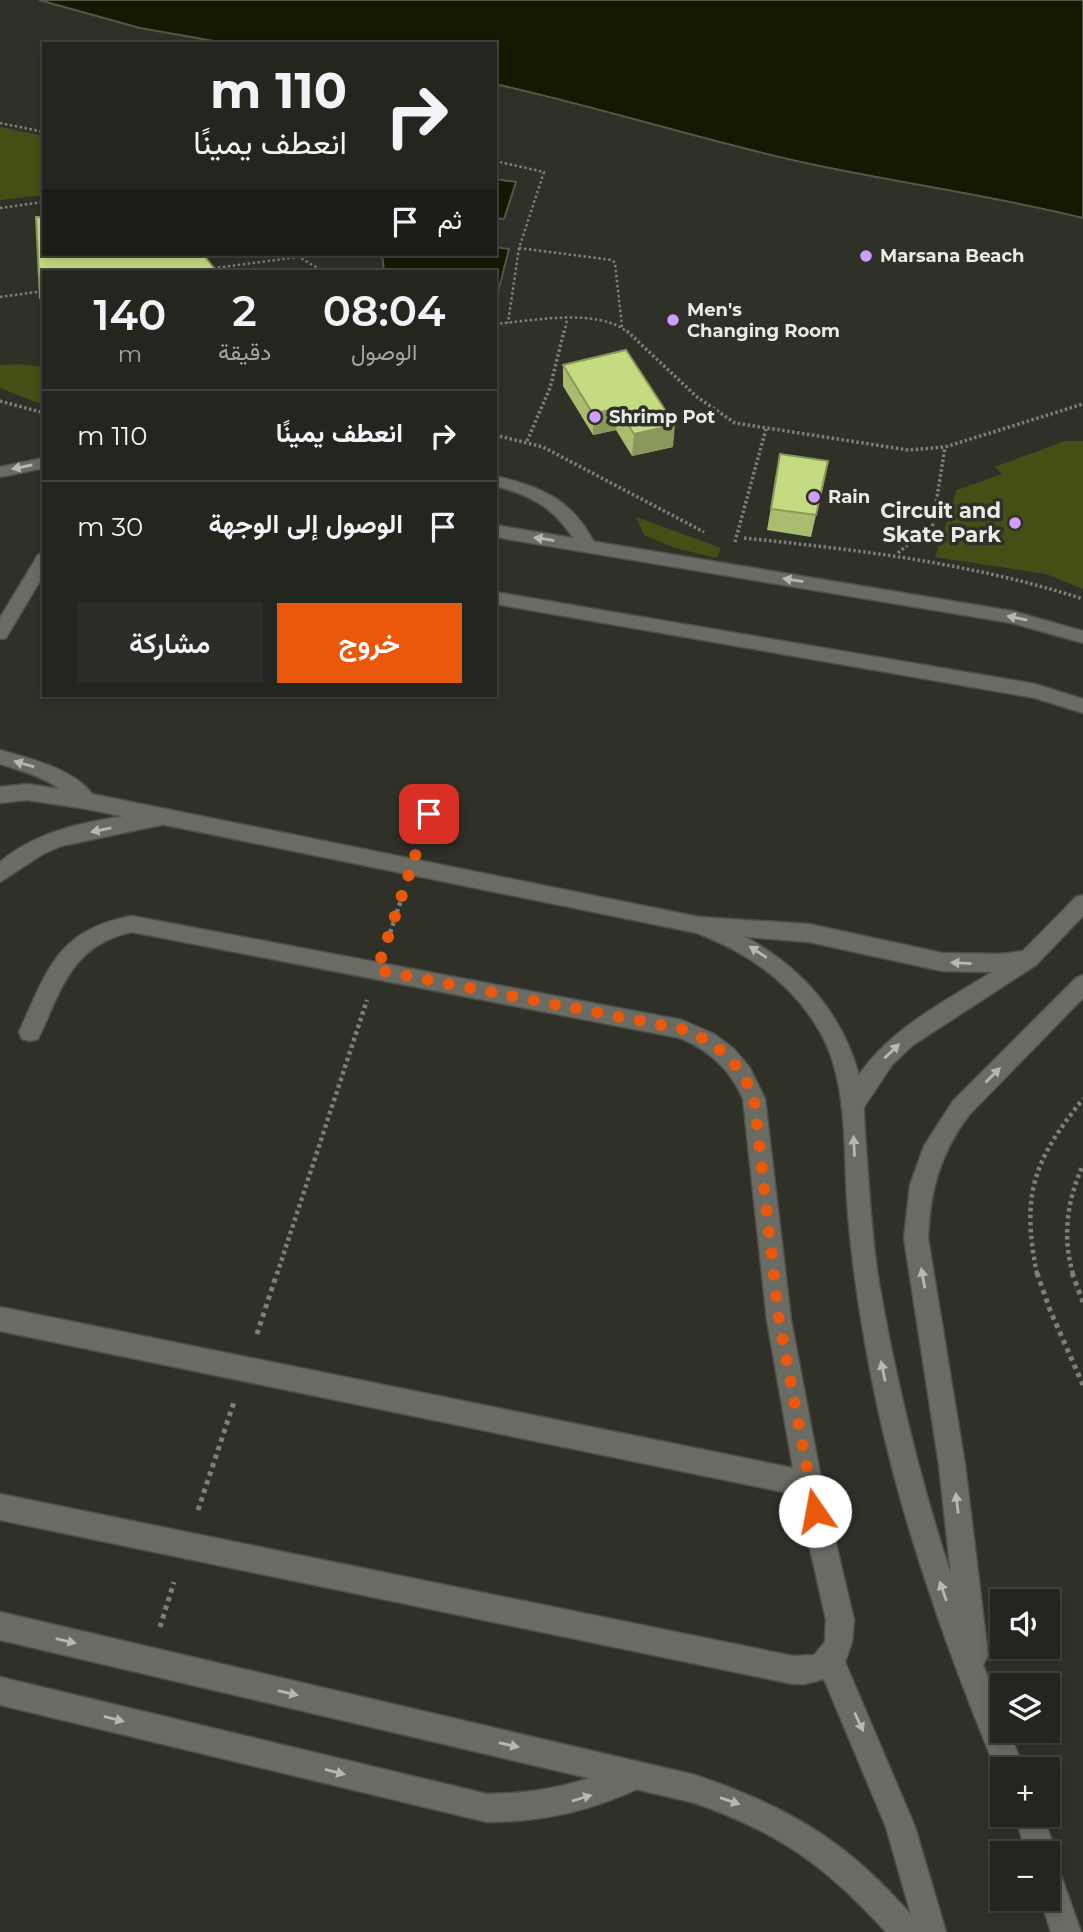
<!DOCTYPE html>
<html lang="ar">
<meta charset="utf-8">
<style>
body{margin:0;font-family:Montserrat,Vazirmatn,sans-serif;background:#2b2d28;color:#f1f3f6;direction:rtl;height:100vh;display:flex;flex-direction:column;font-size:26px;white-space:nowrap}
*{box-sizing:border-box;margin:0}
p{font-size:23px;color:#a3a5a4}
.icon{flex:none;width:38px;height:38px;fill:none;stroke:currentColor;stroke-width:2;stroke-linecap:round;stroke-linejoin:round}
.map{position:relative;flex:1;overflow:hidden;direction:ltr}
.side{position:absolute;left:42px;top:270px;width:455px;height:427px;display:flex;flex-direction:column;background:#23251f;border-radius:0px;box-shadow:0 4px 10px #0003,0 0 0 2px #40423d;direction:rtl}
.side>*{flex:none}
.hud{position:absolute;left:42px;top:42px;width:455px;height:214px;border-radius:0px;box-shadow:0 4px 10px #0003,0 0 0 2px #40423d;direction:rtl;background:#23251f;color:#f1f3f6;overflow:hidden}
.controls{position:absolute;left:990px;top:1589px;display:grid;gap:14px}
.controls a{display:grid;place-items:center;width:70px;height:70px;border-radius:0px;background:#23251f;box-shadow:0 4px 10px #0003,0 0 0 2px #40423d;font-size:35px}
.pin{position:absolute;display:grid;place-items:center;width:60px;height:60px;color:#fff;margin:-30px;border-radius:14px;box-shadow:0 4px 10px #0006}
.me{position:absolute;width:77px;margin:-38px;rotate:348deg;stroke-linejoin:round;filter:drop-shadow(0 0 5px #0008)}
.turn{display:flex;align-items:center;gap:24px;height:147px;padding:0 35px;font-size:32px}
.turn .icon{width:91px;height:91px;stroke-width:2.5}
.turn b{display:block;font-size:49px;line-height:60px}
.then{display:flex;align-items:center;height:66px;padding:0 35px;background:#0003;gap:14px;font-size:26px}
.eta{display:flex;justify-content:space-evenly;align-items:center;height:119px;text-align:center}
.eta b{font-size:42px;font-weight:600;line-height:49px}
.action{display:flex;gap:14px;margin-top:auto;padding:14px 35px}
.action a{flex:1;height:80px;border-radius:0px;background:#ea580c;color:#fff;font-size:28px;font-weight:600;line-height:80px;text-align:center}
.action a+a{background:#2b2d28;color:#f1f3f6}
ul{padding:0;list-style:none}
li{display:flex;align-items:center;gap:21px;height:91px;padding:0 35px;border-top:2px solid #40423d}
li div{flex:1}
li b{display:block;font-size:26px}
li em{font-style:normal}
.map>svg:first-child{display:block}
.green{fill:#434f15}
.water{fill:#141901;stroke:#545846;stroke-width:2}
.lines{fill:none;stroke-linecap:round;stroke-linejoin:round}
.lane-casing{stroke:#4e5049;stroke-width:3}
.street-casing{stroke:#4e5049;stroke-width:3}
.path-far3{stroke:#7d7f78;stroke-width:2.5;stroke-dasharray:2.5 2.5;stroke-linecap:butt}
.path-far2{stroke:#7d7f78;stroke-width:3.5;stroke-dasharray:2.5 2.5;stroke-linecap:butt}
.path-far1{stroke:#7d7f78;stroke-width:4.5;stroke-dasharray:3.5 3.5;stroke-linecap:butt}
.path{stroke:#7d7f78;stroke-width:5;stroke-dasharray:4.5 4.5;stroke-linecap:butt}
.lane{fill:#6a6c64;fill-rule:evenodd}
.street{fill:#6a6c64;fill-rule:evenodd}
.wall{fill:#a9bc70}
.shaded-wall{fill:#8a995b}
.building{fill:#c5db82;stroke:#8a995b;stroke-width:2}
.oneway{fill:#b6b8b2}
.route{stroke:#ea580c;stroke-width:12;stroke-dasharray:0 21.6}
.poi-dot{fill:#d09dff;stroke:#2f3129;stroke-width:2.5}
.labels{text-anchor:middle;stroke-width:7;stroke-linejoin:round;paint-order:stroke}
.far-poi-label{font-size:18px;font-weight:bold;fill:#e9ebe6;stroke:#2f3129;text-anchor:start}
.poi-label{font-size:21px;font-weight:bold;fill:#e9ebe6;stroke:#2f3129;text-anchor:end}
</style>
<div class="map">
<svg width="1083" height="1932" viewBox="0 0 1083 1932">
<rect width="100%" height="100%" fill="#2f3129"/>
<!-- green -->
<path class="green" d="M 0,127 L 44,136 L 44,195 L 0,200 Z
M 18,364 L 44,367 L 44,405 L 0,388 L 0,365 Z
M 1065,441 L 1083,441 L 1083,589 L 1046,574 L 935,557 L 957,490 L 1002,474 L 994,467 Z
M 636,517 L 721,548 L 717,558 L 675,548 L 644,535 Z"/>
<!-- water -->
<path class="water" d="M 39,0 L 1083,0 L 1083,218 C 991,195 898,183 806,163 C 701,140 600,107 495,84 L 495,44 L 231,44 L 140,28 Z
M 495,179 L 516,182 L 504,219 L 495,218 Z
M 495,247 L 509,249 L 495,304 L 495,271 L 384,271 L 382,254 L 495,254 Z"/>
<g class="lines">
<!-- lane casing -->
<g class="lane-casing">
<path id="lane" d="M 495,476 C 543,487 573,500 596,546 L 593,550 L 581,550 C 558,512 539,497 495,486 Z
M 44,553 L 44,574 L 6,638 L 0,639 L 0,618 L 38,555 Z
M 495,592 L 1035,684 L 1083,699 L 1083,713 L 1035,698 L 495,604 Z
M 0,750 C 31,759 80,770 97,801 L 94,806 C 77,812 65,792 52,784 C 36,774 18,770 0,764 Z
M 168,809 L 175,812 L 178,817 L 175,822 L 61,846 L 43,854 L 0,882 L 0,862 C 45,823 111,819 168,809 Z
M 1083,895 L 1083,916 L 1036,965 L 913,1045 L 892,1065 L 860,1113 L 852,1116 L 844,1113 L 841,1106 C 873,1037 931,1010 992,972 L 942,971 L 809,942 L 699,933 L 692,931 L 689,925 L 692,919 L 699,917 L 809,924 L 942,953 L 1001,954 L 1023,951 L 1076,897 Z
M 132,916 L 682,1020 L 714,1034 L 734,1049 L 750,1068 L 765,1099 L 791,1320 L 822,1484 L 854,1620 L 852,1642 L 845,1662 L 915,1827 L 946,1932 L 916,1932 L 886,1827 L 824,1679 L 805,1684 L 793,1684 L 0,1520 L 0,1494 L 793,1656 L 814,1655 L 825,1642 L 826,1620 L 798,1495 L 0,1331 L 0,1307 L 793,1468 L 767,1320 L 743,1099 C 731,1070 709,1050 680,1038 L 132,932 C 71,945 62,989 38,1039 L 30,1041 L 22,1039 L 19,1032 C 48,969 57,930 132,916 Z
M 0,1677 L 487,1794 C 547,1793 581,1783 636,1761 L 646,1765 L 650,1775 L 646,1785 C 594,1810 545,1822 487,1822 L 0,1705 Z"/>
</g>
<!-- street casing -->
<g class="street-casing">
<path id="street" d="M 44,458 L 44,468 L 0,477 L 0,467 Z
M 495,525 L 1012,611 L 1083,631 L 1083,643 L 1012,623 L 495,537 Z
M 27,784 L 87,793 L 699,917 C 775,943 835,993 858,1072 C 864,1092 864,1115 865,1135 C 869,1184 871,1234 879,1283 C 896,1382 920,1479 951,1575 L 939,1465 L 904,1238 L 910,1185 L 924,1146 L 953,1101 L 1076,978 L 1083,975 L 1083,998 L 969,1115 C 940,1153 930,1191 928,1238 L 965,1465 L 988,1655 L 983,1665 L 1003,1716 L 1003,1731 L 1009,1731 L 1024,1769 L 1003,1769 L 1003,1780 L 1000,1779 C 941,1637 889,1488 864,1336 C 856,1290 850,1245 847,1199 C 844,1150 847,1095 828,1048 C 803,991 754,955 697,933 L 87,809 L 27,800 L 0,803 L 0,787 Z
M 0,1612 L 695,1775 C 772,1801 831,1831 888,1890 C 900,1903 914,1915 921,1932 L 886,1932 C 826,1866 780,1833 695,1803 L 0,1640 Z
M 1015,1815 L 1043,1815 L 1056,1853 L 1051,1863 L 1058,1867 L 1081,1932 L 1051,1932 L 1040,1899 L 1048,1899 L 1048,1853 L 1026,1853 Z"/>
</g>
<!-- path-far3 -->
<path class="path-far3" d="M 0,123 L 44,132
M 495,161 L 544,172 L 519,248 L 508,323
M 0,208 L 44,202
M 519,248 L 612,260 L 615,263 L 622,327
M 297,256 L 323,271
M 208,269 L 298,257
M 0,297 L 44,291
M 495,324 C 530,321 601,307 628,333
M 564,333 L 567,320"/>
<!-- path-far2 -->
<path class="path-far2" d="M 627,331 L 697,397 L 735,423 L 908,450 L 945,447 L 1083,404
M 0,401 L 44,413
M 495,435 L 543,447 L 704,532
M 527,441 L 550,388 L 564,331
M 744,538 C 859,550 972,563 1083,599
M 735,542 L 766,429
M 898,553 L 920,534 L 932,529 L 945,447"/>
<!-- path-far1 -->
<path class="path-far1" d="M 422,836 L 430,814
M 388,939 L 402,897
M 277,1274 L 367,1000
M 1037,1274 C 1021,1195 1033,1161 1083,1099
M 1073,1274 C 1062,1237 1067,1200 1083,1165"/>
<!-- path -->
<path class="path" d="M 1037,1273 L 1050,1310 L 1083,1385
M 1072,1273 L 1083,1302
M 257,1334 L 277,1273
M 198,1510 L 234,1402
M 160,1627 L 174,1582"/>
<!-- lane -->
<use href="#lane" class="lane"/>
<!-- street -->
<use href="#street" class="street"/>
</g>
<!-- wall -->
<path class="wall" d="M 563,365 L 673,447 L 632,456 L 616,430 L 593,435 L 563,386 Z
M 780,454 L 828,461 L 811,537 L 767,530 Z"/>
<!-- shaded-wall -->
<path class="shaded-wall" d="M 44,297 L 44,311 L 40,298 Z
M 617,408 L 616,430 L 593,435 L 593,414 Z
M 675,425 L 673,447 L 632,456 L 634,434 Z
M 828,461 L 824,483 L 811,537 L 816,515 Z"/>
<!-- building -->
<path class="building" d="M 36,217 L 44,217 L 44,254 L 203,254 L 216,271 L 44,271 L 44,297 L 40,298 Z
M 626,350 L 675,425 L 634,434 L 617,408 L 593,414 L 563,365 Z
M 780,454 L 828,461 L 816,515 L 771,509 Z"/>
<!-- one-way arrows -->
<defs><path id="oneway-solid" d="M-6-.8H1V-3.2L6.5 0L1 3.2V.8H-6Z" transform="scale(1.75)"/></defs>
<g class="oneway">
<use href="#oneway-solid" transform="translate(22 467) rotate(169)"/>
<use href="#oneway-solid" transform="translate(544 539) rotate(-171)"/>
<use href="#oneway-solid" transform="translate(793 580) rotate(-171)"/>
<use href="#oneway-solid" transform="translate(1017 618) rotate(-168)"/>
<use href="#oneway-solid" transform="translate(24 764) rotate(-164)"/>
<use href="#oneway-solid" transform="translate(101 830) rotate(169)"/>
<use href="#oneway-solid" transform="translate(758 952) rotate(-147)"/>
<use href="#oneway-solid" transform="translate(961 963) rotate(-177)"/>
<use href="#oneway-solid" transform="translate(892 1051) rotate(-44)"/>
<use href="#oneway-solid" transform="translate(993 1075) rotate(-45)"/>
<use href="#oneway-solid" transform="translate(854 1146) rotate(-93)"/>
<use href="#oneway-solid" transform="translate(923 1278) rotate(-100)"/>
<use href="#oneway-solid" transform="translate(883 1371) rotate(-102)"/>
<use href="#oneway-solid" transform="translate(957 1503) rotate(-97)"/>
<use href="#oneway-solid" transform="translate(943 1591) rotate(-109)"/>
<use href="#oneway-solid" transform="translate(66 1641) rotate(13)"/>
<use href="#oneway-solid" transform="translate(288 1693) rotate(13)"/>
<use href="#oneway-solid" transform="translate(114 1719) rotate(14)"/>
<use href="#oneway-solid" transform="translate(859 1722) rotate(65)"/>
<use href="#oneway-solid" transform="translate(509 1745) rotate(13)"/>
<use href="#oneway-solid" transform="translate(335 1772) rotate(14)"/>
<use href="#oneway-solid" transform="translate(582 1798) rotate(-17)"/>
<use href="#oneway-solid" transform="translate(730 1801) rotate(19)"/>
</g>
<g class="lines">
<!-- route -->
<path class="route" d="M 429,814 L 377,970 L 682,1029 C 718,1043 741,1063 754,1099 L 779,1320 L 815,1511"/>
</g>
<!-- markers -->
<g class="poi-dot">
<circle cx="866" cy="256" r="7"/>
<circle cx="673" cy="320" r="7"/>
<circle cx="595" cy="417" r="7"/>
<circle cx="814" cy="497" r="7"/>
<circle cx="1015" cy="523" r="7"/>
</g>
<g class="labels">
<!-- far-poi labels -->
<g class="far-poi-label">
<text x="880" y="262">Marsana Beach</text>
<text x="687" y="316">Men's<tspan x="687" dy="21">Changing Room</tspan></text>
<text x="609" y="423">Shrimp Pot</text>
<text x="828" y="503">Rain</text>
</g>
<!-- poi labels -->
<g class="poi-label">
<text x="1001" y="518">Circuit and<tspan x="1001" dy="24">Skate Park</tspan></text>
</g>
</g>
</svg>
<div class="controls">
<a><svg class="icon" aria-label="sound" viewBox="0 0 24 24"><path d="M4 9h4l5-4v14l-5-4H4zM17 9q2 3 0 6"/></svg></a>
<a><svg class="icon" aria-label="layers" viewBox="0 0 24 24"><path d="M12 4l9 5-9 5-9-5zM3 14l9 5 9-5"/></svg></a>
<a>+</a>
<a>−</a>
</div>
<div class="pin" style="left:429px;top:814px;background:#d93025"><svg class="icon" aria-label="arrive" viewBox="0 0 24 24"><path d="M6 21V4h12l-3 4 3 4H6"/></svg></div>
<svg class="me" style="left:815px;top:1511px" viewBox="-20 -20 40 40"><circle r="19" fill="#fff"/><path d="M0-13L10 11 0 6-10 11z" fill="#ea580c"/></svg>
<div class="hud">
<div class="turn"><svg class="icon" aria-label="right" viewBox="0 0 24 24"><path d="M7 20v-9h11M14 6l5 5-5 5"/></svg><div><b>110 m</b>انعطف يمينًا</div></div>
<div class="then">ثم<svg class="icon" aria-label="arrive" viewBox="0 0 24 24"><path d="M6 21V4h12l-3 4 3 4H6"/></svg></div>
</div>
<section class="side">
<div class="eta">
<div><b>08:04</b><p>الوصول</p></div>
<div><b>2</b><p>دقيقة</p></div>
<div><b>140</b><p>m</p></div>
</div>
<ul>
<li><svg class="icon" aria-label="right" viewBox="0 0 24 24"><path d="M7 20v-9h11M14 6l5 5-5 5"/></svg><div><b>انعطف يمينًا</b></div><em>110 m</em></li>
<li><svg class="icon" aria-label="arrive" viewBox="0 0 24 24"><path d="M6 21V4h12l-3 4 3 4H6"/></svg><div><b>الوصول إلى الوجهة</b></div><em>30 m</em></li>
</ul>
<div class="action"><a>خروج</a><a>مشاركة</a></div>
</section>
</div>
